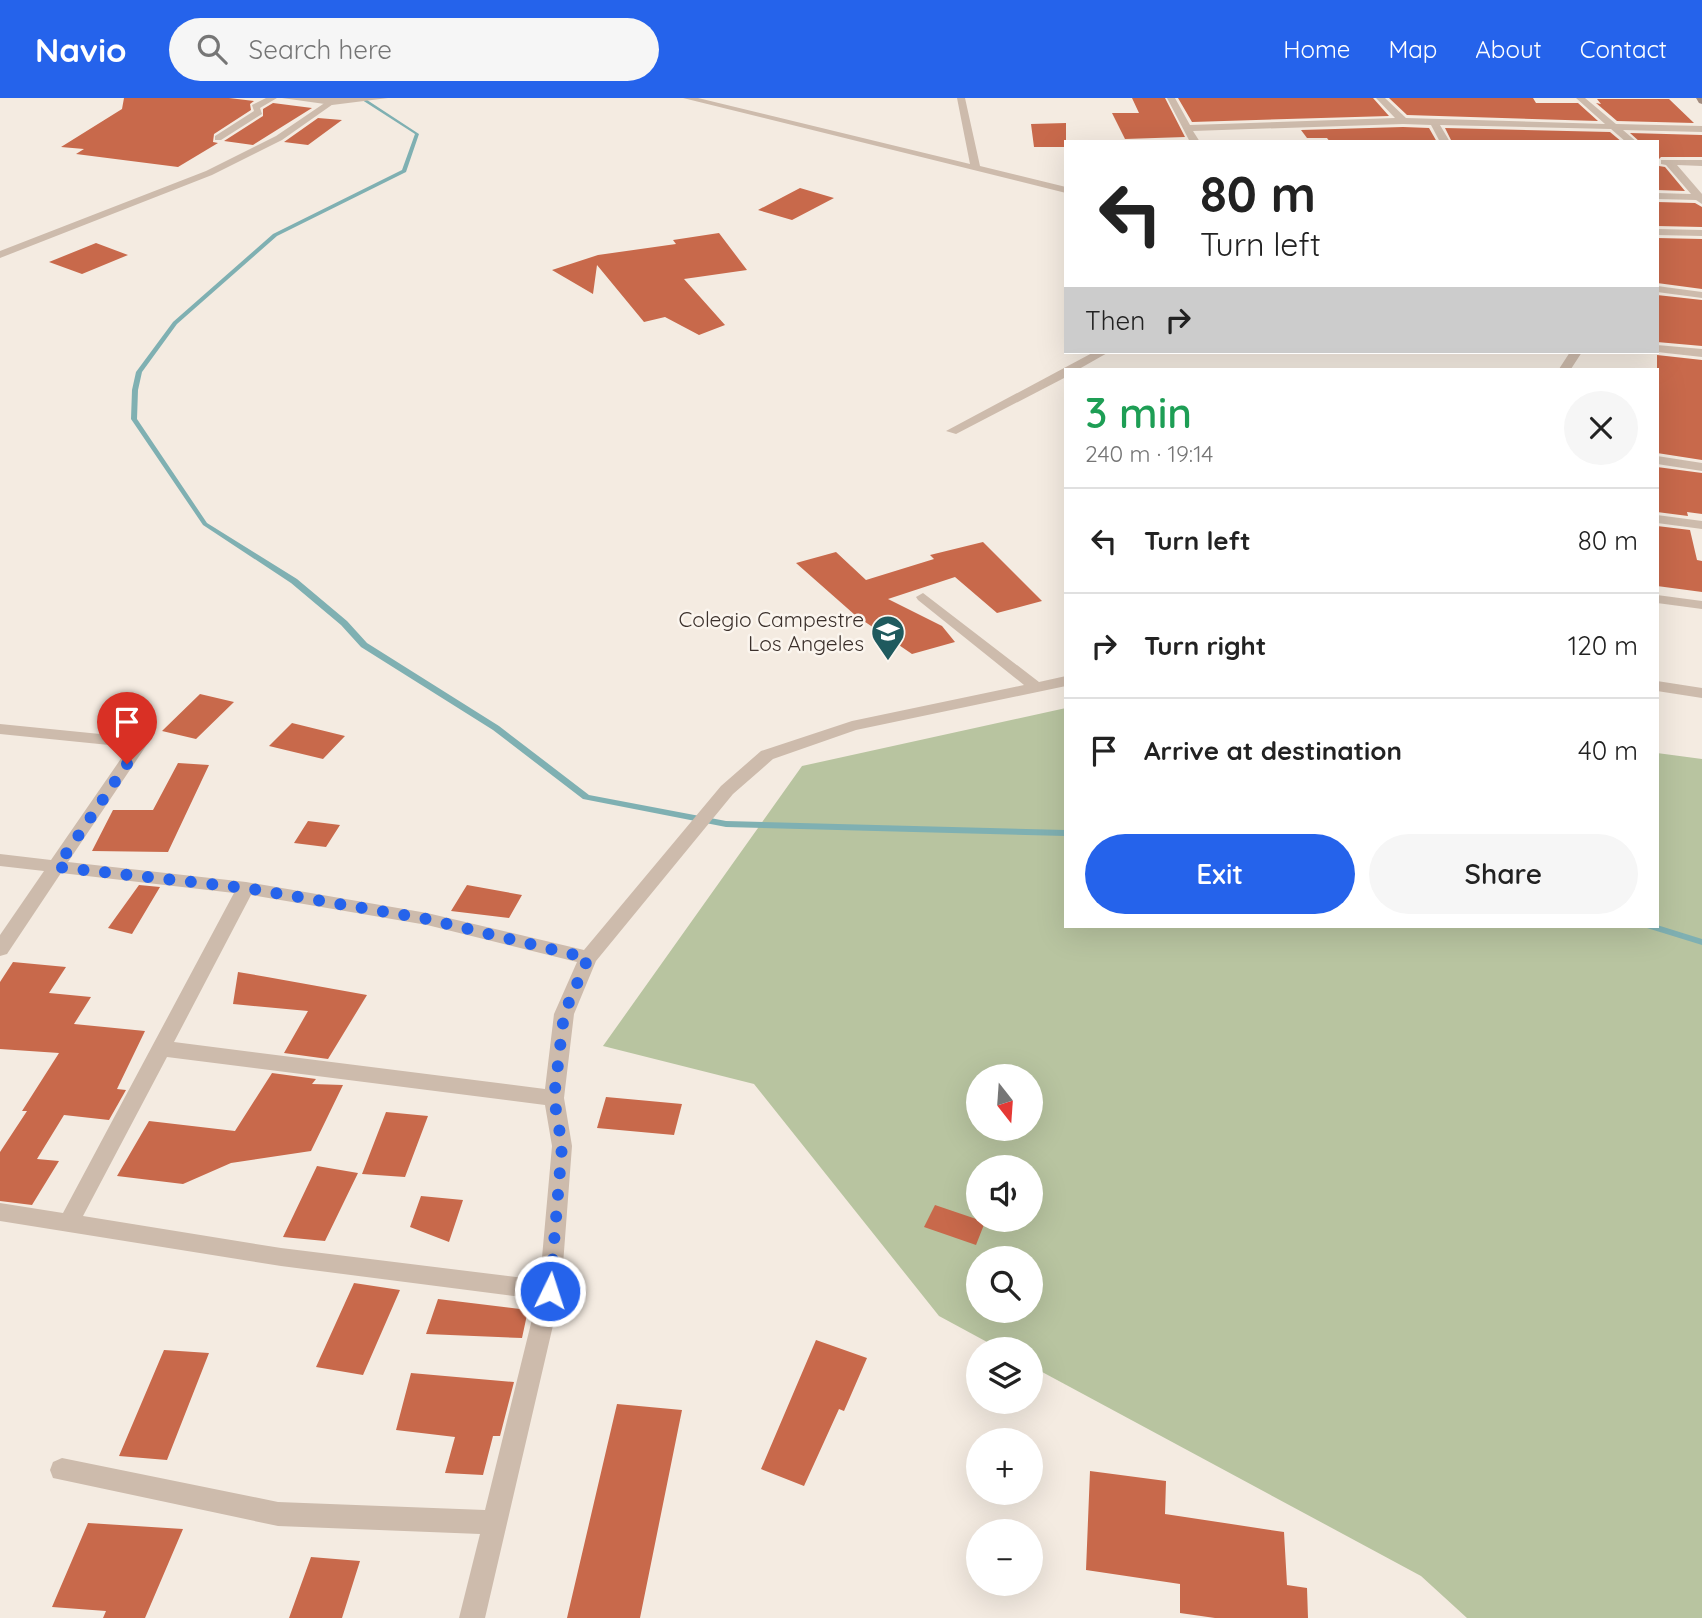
<!DOCTYPE html>
<meta charset="utf-8">
<style>
body{margin:0;font-family:Quicksand,sans-serif;background:#f6f6f6;color:#222;height:100vh;display:flex;flex-direction:column;font-size:26px;white-space:nowrap}
*{box-sizing:border-box;margin:0}
p{font-size:23px;color:#767676}
.icon{flex:none;width:38px;height:38px;fill:none;stroke:currentColor;stroke-width:2;stroke-linecap:round;stroke-linejoin:round}
.map{position:relative;flex:1;overflow:hidden}
.drawer{position:absolute;left:1064px;top:270px;width:595px;height:560px;display:flex;flex-direction:column;background:#fff;border-radius:0px;box-shadow:0 7px 28px #0002}
.drawer>*{flex:none}
.hud{position:absolute;left:1064px;top:42px;width:595px;height:214px;border-radius:0px;box-shadow:0 7px 28px #0002;background:#fff;color:#222;overflow:hidden}
.needle{width:46px;rotate:163deg}
.tools{position:absolute;left:966px;top:966px;display:grid;gap:14px}
.tools a{display:grid;place-items:center;width:77px;height:77px;border-radius:50%;background:#fff;box-shadow:0 7px 28px #0002;font-size:35px}
.pin{position:absolute;display:grid;place-items:center;width:60px;height:60px;color:#fff;margin:-72px -30px;border-radius:50% 50% 50% 0;rotate:-45deg;box-shadow:0 0 7px #0007}
.pin .icon{rotate:45deg}
.me{position:absolute;width:77px;margin:-38px;rotate:4deg;stroke-linejoin:round;filter:drop-shadow(0 0 5px #0008)}
.turn{display:flex;align-items:center;gap:24px;height:147px;padding:0 21px;font-size:32px}
.turn .icon{width:91px;height:91px;stroke-width:2.5}
.turn b{display:block;font-size:49px;line-height:60px}
.then{display:flex;align-items:center;height:66px;padding:0 21px;background:#0003;gap:14px;font-size:26px}
.round{display:grid;place-items:center;flex:none;width:74px;height:74px;border-radius:37px;background:#f6f6f6}
.headline{display:flex;align-items:center;justify-content:space-between;height:119px;padding:0 21px}
h1{font-size:42px;font-weight:600;line-height:52px;color:#1e9e55}
.action{display:flex;gap:14px;margin-top:auto;padding:14px 21px}
.action a{flex:1;height:80px;border-radius:42px;background:#2563eb;color:#fff;font-size:28px;font-weight:600;line-height:80px;text-align:center}
.action a+a{background:#f6f6f6;color:#222}
ul{padding:0;list-style:none}
li{display:flex;align-items:center;gap:21px;height:105px;padding:0 21px;border-top:2px solid #e0e0e0}
li div{flex:1}
li b{display:block;font-size:26px}
li em{font-style:normal}
header{display:flex;align-items:center;gap:42px;box-sizing:border-box;height:98px;padding:0 35px;background:#2563eb;color:#fff}
header strong{font-size:33px}
nav{display:flex;gap:38px;margin-inline-start:auto;font-size:24px}
.search{width:490px;height:63px;background:#f6f6f6;display:flex;align-items:center;gap:18px;box-sizing:border-box;padding:0 24px;border-radius:38px;color:#767676;font-size:26px}
.map>svg:first-child{display:block}
.green{fill:#b8c4a0;fill-rule:evenodd}
.lines{fill:none;stroke-linecap:round;stroke-linejoin:round}
.stream{fill:#7fb0b2;fill-rule:evenodd}
.building{fill:#c8694b}
.minor{fill:#cdbbac;fill-rule:evenodd}
.tertiary{fill:#cdbbac;fill-rule:evenodd}
.secondary{fill:#a18a7d;fill-rule:evenodd}
.route{stroke:#2563eb;stroke-width:12;stroke-dasharray:0 21.6}
.labels{text-anchor:middle;stroke-width:5;stroke-linejoin:round;paint-order:stroke}
.poi-label{font-size:21px;fill:#3b302b;stroke:#fbf5ee;text-anchor:end}
</style>
<header>
<strong>Navio</strong>
<div class="search"><svg class="icon" aria-label="search" viewBox="0 0 24 24"><circle cx="10" cy="10" r="6"/><path d="M15 15l6 6"/></svg>Search here</div>
<nav><a>Home</a><a>Map</a><a>About</a><a>Contact</a></nav>
</header>
<div class="map">
<svg width="1702" height="1520" viewBox="0 0 1702 1520">
<rect width="100%" height="100%" fill="#f4ebe1"/>
<!-- green -->
<path class="green" d="M 1066,610 L 1066,828 L 1657,828 L 1657,655 L 1702,661 L 1702,1520 L 1467,1520 L 1421,1478 L 1031,1268 L 1031,1251 L 1000,1251 L 939,1218 L 754,986 L 603,948 L 802,668 ZM 978,978 L 1031,978 L 1031,1031 L 978,1031 ZM 978,1069 L 1031,1069 L 1031,1122 L 978,1122 ZM 978,1160 L 1031,1160 L 1031,1213 L 978,1213 Z"/>
<g class="lines">
<!-- stream -->
<path class="stream" d="M 359,0 L 364,0 L 419,36 L 406,74 L 277,138 L 177,226 L 142,274 L 138,292 L 137,321 L 207,425 L 297,481 L 347,523 L 367,545 L 499,628 L 589,697 L 726,723 L 1066,732 L 1066,738 L 726,729 L 583,701 L 493,632 L 361,549 L 341,527 L 291,485 L 203,427 L 131,321 L 132,292 L 136,274 L 173,224 L 273,136 L 402,72 L 415,36 Z
M 1657,827 L 1702,841 L 1702,847 L 1647,830 L 1645,828 Z"/>
</g>
<!-- building -->
<path class="building" d="M 124,0 L 229,0 L 254,3 L 250,6 L 251,12 L 214,36 L 213,44 L 218,45 L 178,69 L 76,56 L 84,51 L 61,49 L 122,11 Z
M 1132,0 L 1165,0 L 1185,39 L 1125,41 L 1112,15 L 1139,15 Z
M 1178,0 L 1373,0 L 1389,18 L 1192,24 Z
M 1389,0 L 1533,0 L 1536,5 L 1578,5 L 1598,23 L 1407,17 Z
M 1597,1 L 1669,1 L 1694,25 L 1617,23 L 1596,5 L 1601,6 Z
M 273,5 L 312,10 L 253,47 L 224,43 L 263,18 L 263,11 Z
M 318,20 L 342,22 L 308,47 L 284,44 Z
M 1066,25 L 1066,49 L 1034,49 L 1031,26 Z
M 1403,29 L 1429,30 L 1437,44 L 1330,44 L 1327,40 L 1307,40 L 1301,32 Z
M 1445,30 L 1610,34 L 1622,44 L 1452,44 Z
M 1630,35 L 1702,37 L 1702,59 L 1661,59 L 1658,62 L 1659,68 L 1665,69 L 1685,93 L 1657,92 L 1657,44 L 1640,44 Z
M 800,90 L 834,100 L 792,122 L 758,112 Z
M 1657,104 L 1695,105 L 1702,109 L 1702,129 L 1657,128 Z
M 719,135 L 747,172 L 684,181 L 725,227 L 699,237 L 665,219 L 644,224 L 597,167 L 593,196 L 552,172 L 598,157 L 676,146 L 673,142 Z
M 1657,140 L 1702,141 L 1702,191 L 1657,185 Z
M 96,145 L 128,157 L 82,176 L 49,164 Z
M 1657,197 L 1702,202 L 1702,248 L 1657,244 Z
M 1657,257 L 1702,262 L 1702,362 L 1657,355 Z
M 1657,369 L 1702,375 L 1702,416 L 1687,414 L 1688,418 L 1657,414 Z
M 1657,428 L 1690,432 L 1697,462 L 1702,463 L 1702,494 L 1657,488 Z
M 983,444 L 1042,503 L 997,515 L 955,479 L 888,501 L 942,528 L 955,544 L 912,556 L 855,517 L 796,465 L 836,454 L 866,482 L 934,461 L 930,457 Z
M 200,596 L 234,604 L 196,641 L 162,633 Z
M 292,625 L 345,638 L 323,661 L 269,648 Z
M 178,665 L 209,667 L 168,754 L 92,753 L 113,712 L 153,712 Z
M 308,723 L 340,727 L 326,749 L 294,745 Z
M 139,787 L 160,789 L 132,836 L 108,830 Z
M 467,787 L 522,797 L 509,820 L 451,813 Z
M 13,864 L 66,869 L 49,895 L 91,899 L 74,926 L 145,933 L 117,991 L 126,992 L 109,1022 L 64,1017 L 37,1061 L 59,1063 L 32,1107 L 0,1103 L 0,1054 L 27,1013 L 22,1013 L 59,955 L 0,951 L 0,884 Z
M 238,874 L 267,879 L 367,897 L 328,961 L 284,955 L 308,913 L 233,906 Z
M 272,975 L 316,981 L 312,986 L 343,987 L 311,1053 L 231,1065 L 183,1086 L 117,1078 L 149,1023 L 235,1033 Z
M 606,999 L 682,1006 L 674,1037 L 597,1030 Z
M 386,1014 L 428,1018 L 405,1079 L 362,1076 Z
M 317,1068 L 358,1075 L 325,1143 L 283,1139 Z
M 421,1098 L 463,1102 L 449,1144 L 410,1129 Z
M 935,1107 L 985,1124 L 976,1147 L 924,1129 Z
M 354,1185 L 400,1192 L 363,1277 L 316,1269 Z
M 438,1201 L 528,1212 L 522,1240 L 426,1236 Z
M 816,1242 L 867,1260 L 844,1313 L 839,1311 L 804,1388 L 761,1371 Z
M 164,1252 L 209,1255 L 167,1362 L 119,1358 Z
M 411,1275 L 514,1284 L 500,1338 L 493,1338 L 483,1377 L 445,1375 L 455,1339 L 396,1332 Z
M 617,1306 L 682,1312 L 640,1520 L 567,1520 Z
M 1090,1373 L 1166,1383 L 1165,1416 L 1284,1434 L 1287,1487 L 1307,1490 L 1308,1520 L 1215,1520 L 1180,1515 L 1180,1486 L 1086,1472 Z
M 88,1425 L 183,1431 L 145,1520 L 103,1520 L 106,1513 L 52,1509 Z
M 311,1459 L 360,1463 L 342,1520 L 289,1520 Z"/>
<g class="lines">
<!-- minor -->
<path class="minor" d="M 266,0 L 277,0 L 260,10 L 262,16 L 221,42 L 215,42 L 215,38 L 254,13 L 252,7 Z
M 1167,0 L 1175,0 L 1190,27 L 1395,20 L 1376,0 L 1385,0 L 1406,20 L 1605,26 L 1576,0 L 1585,0 L 1616,26 L 1702,28 L 1702,34 L 1623,32 L 1637,44 L 1626,44 L 1611,31 L 1440,27 L 1450,44 L 1440,44 L 1431,27 L 1403,26 L 1193,33 L 1200,44 L 1190,44 Z
M 329,2 L 336,4 L 282,42 L 212,77 L 0,160 L 0,153 L 206,73 L 276,38 Z
M 1661,62 L 1702,62 L 1702,68 L 1677,67 L 1702,96 L 1702,106 L 1696,102 L 1657,101 L 1657,95 L 1691,96 L 1666,67 L 1661,66 Z
M 1657,131 L 1702,132 L 1702,138 L 1657,137 Z
M 1657,247 L 1702,251 L 1702,259 L 1657,254 Z
M 1094,254 L 1109,254 L 1079,271 L 1066,271 L 1066,279 L 956,336 L 946,333 Z
M 1570,254 L 1582,254 L 1571,271 L 1559,271 Z
M 1657,358 L 1702,365 L 1702,373 L 1657,366 Z
M 1657,417 L 1702,423 L 1702,431 L 1657,425 Z
M 923,495 L 1039,584 L 1066,578 L 1066,588 L 856,632 L 773,661 L 733,696 L 596,863 L 574,916 L 564,1000 L 572,1048 L 561,1193 L 485,1520 L 459,1520 L 480,1436 L 278,1428 L 53,1380 L 50,1372 L 53,1364 L 62,1360 L 278,1404 L 485,1412 L 537,1201 L 281,1168 L 0,1123 L 0,1105 L 63,1115 L 234,795 L 61,775 L 7,856 L 0,858 L 0,837 L 44,773 L 0,768 L 0,756 L 51,762 L 129,649 L 0,636 L 0,626 L 140,640 L 148,645 L 68,764 L 246,784 L 427,815 L 584,852 L 721,688 L 761,653 L 852,623 L 1024,587 L 918,502 L 916,499 ZM 251,797 L 427,827 L 577,864 L 554,916 L 545,991 L 174,944 ZM 167,959 L 545,1007 L 552,1048 L 540,1182 L 281,1150 L 83,1118 Z
M 1657,497 L 1702,503 L 1702,511 L 1657,505 Z
M 1657,583 L 1702,590 L 1702,600 L 1657,593 Z"/>
<!-- tertiary -->
<path class="tertiary" d="M 282,0 L 388,0 L 332,7 Z
M 683,0 L 698,0 L 970,66 L 957,0 L 965,0 L 980,68 L 1066,89 L 1066,95 Z
M 1657,188 L 1702,194 L 1702,200 L 1657,194 Z"/>
<!-- secondary -->
<path class="secondary" d="M 1696,0 L 1702,0 L 1702,6 L 1699,5 Z"/>
</g>
<g class="lines">
<!-- route -->
<path class="route" d="M 127,666 L 57,769 L 246,790 L 427,821 L 588,860 L 564,916 L 554,1000 L 562,1048 L 550,1193"/>
</g>
<!-- icons -->
<defs>
<g id="school-pin" transform="scale(1.75)"><path d="M0 17L-7.5 6A9.5 9.5 0 1 1 7.5 6Z" fill="#1f5a5e" stroke="#fbf5ee"/><path d="M0-5L7-2L0 1L-7-2ZM-4 1L0 2.5L4 1V4Q0 6-4 4Z" fill="#fff"/></g>
</defs>
<g fill-rule="evenodd">
<use href="#school-pin" x="888" y="534"/>
</g>
<g class="labels">
<!-- poi labels -->
<g class="poi-label">
<text x="864" y="529">Colegio Campestre<tspan x="864" dy="24">Los Angeles</tspan></text>
</g>
</g>
</svg>
<div class="tools">
<a><svg class="needle" viewBox="-14 -14 28 28"><path d="M0-13l5 13h-10z" fill="#e53935"/><path d="M0 13l5-13h-10z" fill="#767676"/></svg></a>
<a><svg class="icon" aria-label="sound" viewBox="0 0 24 24"><path d="M4 9h4l5-4v14l-5-4H4zM17 9q2 3 0 6"/></svg></a>
<a><svg class="icon" aria-label="search" viewBox="0 0 24 24"><circle cx="10" cy="10" r="6"/><path d="M15 15l6 6"/></svg></a>
<a><svg class="icon" aria-label="layers" viewBox="0 0 24 24"><path d="M12 4l9 5-9 5-9-5zM3 14l9 5 9-5"/></svg></a>
<a>+</a>
<a>−</a>
</div>
<div class="pin" style="left:127px;top:666px;background:#d93025"><svg class="icon" aria-label="arrive" viewBox="0 0 24 24"><path d="M6 21V4h12l-3 4 3 4H6"/></svg></div>
<svg class="me" style="left:550px;top:1193px" viewBox="-20 -20 40 40"><circle r="17" fill="#2563eb" stroke="#fff" stroke-width="3"/><path d="M0-11L8 9 0 5-8 9z" fill="#fff"/></svg>
<div class="hud">
<div class="turn"><svg class="icon" aria-label="left" viewBox="0 0 24 24"><path d="M17 20v-9H6M10 6l-5 5 5 5"/></svg><div><b>80 m</b>Turn left</div></div>
<div class="then">Then<svg class="icon" aria-label="right" viewBox="0 0 24 24"><path d="M7 20v-9h11M14 6l5 5-5 5"/></svg></div>
</div>
<section class="drawer">
<div class="headline"><div><h1>3 min</h1><p>240 m · 19:14</p></div><a class="round"><svg class="icon" aria-label="close" viewBox="0 0 24 24"><path d="M6 6l12 12M18 6L6 18"/></svg></a></div>
<ul>
<li><svg class="icon" aria-label="left" viewBox="0 0 24 24"><path d="M17 20v-9H6M10 6l-5 5 5 5"/></svg><div><b>Turn left</b></div><em>80 m</em></li>
<li><svg class="icon" aria-label="right" viewBox="0 0 24 24"><path d="M7 20v-9h11M14 6l5 5-5 5"/></svg><div><b>Turn right</b></div><em>120 m</em></li>
<li><svg class="icon" aria-label="arrive" viewBox="0 0 24 24"><path d="M6 21V4h12l-3 4 3 4H6"/></svg><div><b>Arrive at destination</b></div><em>40 m</em></li>
</ul>
<div class="action"><a>Exit</a><a>Share</a></div>
</section>
</div>
